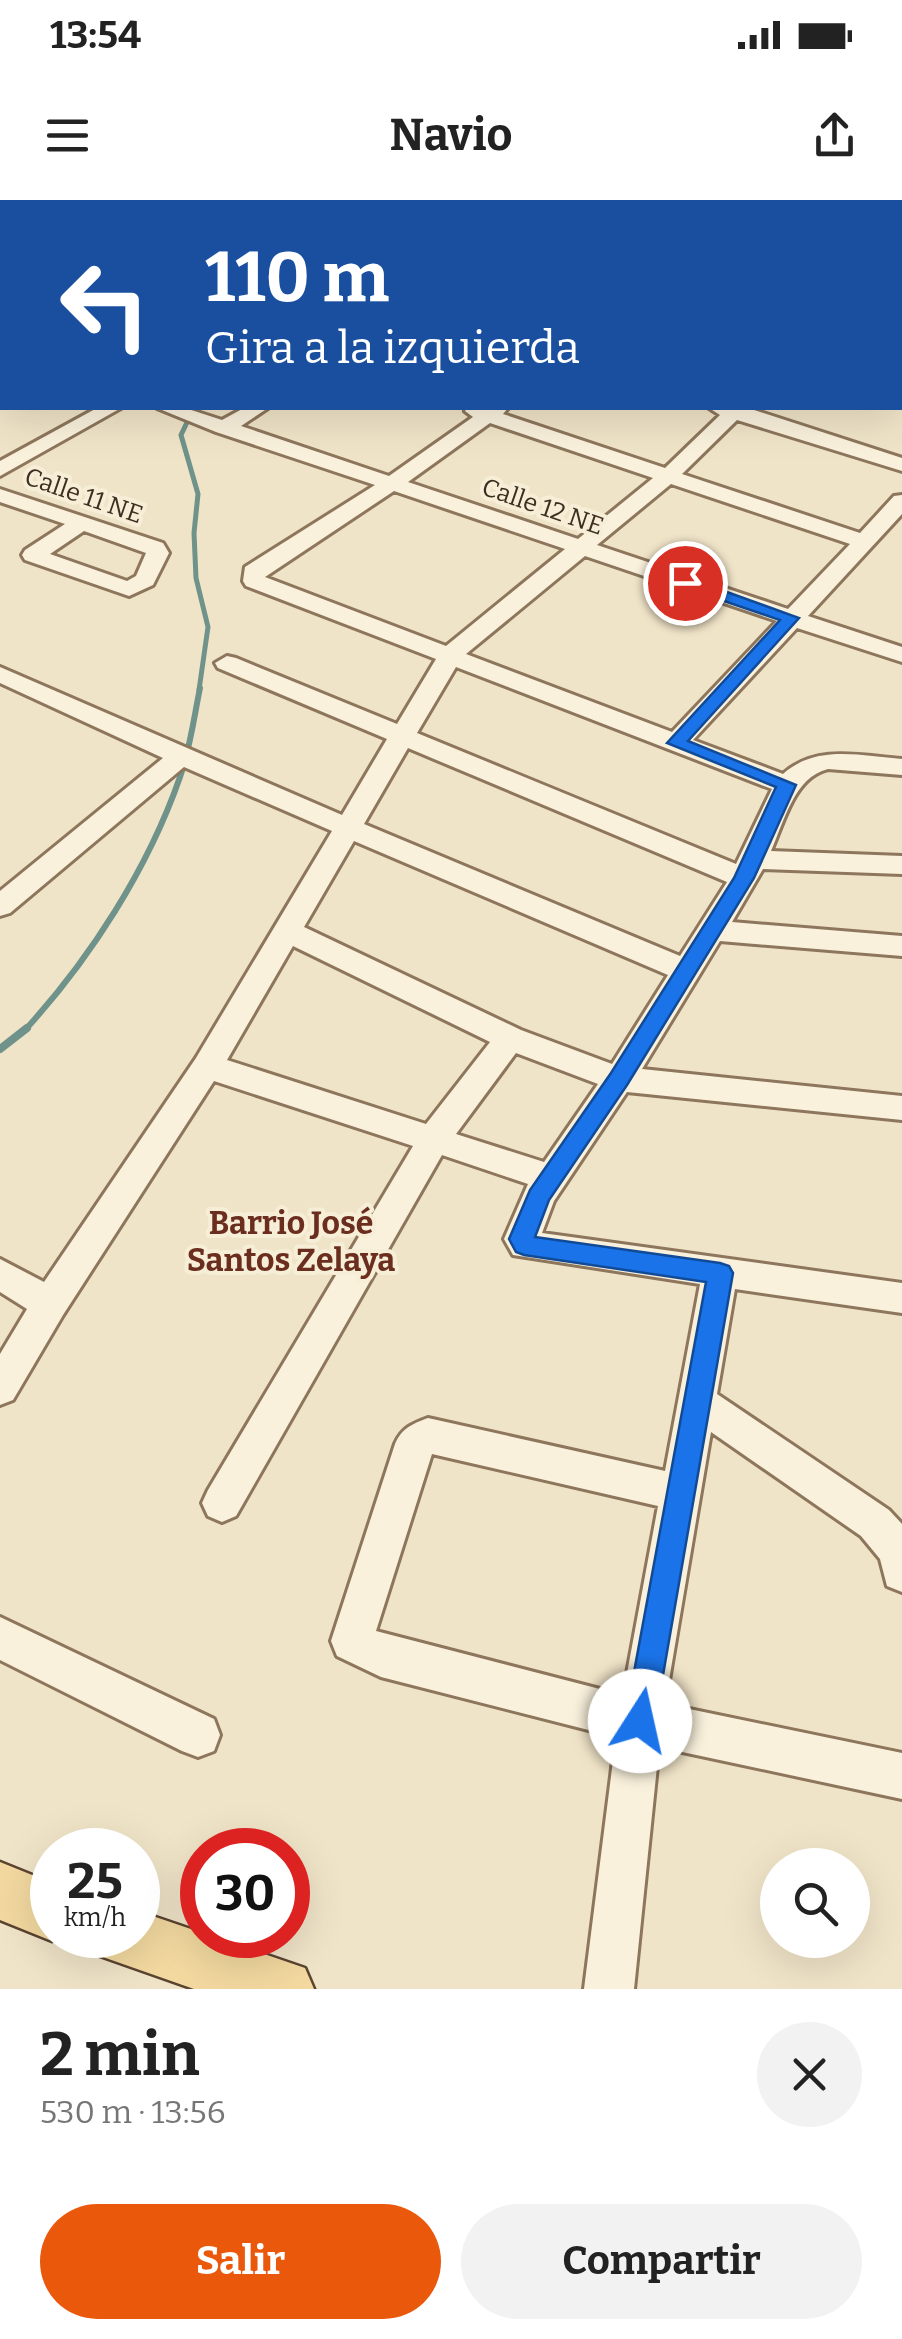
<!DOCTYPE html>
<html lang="es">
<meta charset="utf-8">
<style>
body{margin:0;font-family:Bitter,serif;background:#f2f2f2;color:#222;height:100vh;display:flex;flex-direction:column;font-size:38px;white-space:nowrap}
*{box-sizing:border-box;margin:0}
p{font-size:32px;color:#767676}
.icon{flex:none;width:55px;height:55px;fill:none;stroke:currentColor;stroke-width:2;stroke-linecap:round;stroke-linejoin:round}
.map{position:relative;height:1789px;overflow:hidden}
.sheet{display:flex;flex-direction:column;background:#fff;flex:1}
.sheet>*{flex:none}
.banner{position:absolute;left:0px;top:0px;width:902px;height:210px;box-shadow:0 10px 40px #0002;background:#1a4fa0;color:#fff;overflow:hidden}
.fabs{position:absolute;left:760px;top:1648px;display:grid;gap:20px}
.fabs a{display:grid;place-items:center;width:110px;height:110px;border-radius:50%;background:#fff;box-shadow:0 10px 40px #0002;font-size:50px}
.speed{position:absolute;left:30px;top:1628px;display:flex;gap:20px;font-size:50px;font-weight:700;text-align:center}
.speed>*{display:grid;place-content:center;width:130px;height:130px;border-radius:50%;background:#fff;box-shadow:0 10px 40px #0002;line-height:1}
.speed small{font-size:25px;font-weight:400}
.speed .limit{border:15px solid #d22;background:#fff;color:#111}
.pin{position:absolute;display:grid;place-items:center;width:85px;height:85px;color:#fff;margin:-42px;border:5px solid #fff;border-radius:50%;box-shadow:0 2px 10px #0007}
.me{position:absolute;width:110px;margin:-55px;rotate:10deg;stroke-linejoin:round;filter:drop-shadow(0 0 8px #0008)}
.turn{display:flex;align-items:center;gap:35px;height:210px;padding:0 40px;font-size:45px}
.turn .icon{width:130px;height:130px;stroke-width:2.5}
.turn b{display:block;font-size:70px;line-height:85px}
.round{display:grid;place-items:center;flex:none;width:105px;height:105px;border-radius:52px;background:#f2f2f2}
.overview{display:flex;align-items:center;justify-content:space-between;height:170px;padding:0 40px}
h1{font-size:60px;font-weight:700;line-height:75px}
.action{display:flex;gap:20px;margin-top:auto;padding:20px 40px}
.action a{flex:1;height:115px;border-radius:60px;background:#ea580c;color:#fff;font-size:40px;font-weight:700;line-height:115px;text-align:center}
.action a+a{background:#f2f2f2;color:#222}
.status{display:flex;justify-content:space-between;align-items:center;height:70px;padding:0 50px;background:#fff;direction:ltr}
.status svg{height:28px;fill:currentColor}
header{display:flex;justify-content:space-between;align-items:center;height:130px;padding:0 40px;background:#fff;font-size:45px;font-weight:700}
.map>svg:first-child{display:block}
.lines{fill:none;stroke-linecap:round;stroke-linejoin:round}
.stream-far3{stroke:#6f938a;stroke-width:4}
.stream-far2{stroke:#6f938a;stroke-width:5}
.stream-far1{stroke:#6f938a;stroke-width:6}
.stream{stroke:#6f938a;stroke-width:8}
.minor-casing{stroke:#8d765c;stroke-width:6}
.major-casing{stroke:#5b4430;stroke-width:5}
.minor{fill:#faf1dc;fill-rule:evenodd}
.major{fill:#f3d9a0;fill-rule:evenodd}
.route{fill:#1a73e8;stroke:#114b97;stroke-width:2.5}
.labels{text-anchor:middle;stroke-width:8;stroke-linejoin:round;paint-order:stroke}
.far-street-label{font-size:25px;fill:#3d2e20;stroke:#f7eed8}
.neighbourhood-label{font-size:32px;font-weight:bold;fill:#6b2e1e;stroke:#f7eed8}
</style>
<div class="status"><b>13:54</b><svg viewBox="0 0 49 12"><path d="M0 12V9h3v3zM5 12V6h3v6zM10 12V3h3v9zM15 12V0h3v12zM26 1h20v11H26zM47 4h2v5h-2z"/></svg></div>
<header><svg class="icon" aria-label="menu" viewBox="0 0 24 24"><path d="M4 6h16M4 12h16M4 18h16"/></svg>Navio<svg class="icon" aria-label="share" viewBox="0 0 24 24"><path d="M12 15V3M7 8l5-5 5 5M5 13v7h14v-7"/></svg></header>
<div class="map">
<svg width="902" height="1789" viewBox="0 0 902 1789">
<rect width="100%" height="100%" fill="#f0e4c8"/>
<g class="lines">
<!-- stream-far3 -->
<path class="stream-far3" d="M 663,2 L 668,0
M 188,218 L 193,208"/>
<!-- stream-far2 -->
<path class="stream-far2" d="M 190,216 L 181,235 L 198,294 L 194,333 L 196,378 L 208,427 L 199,490"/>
<!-- stream-far1 -->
<path class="stream-far1" d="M 25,830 C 90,759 148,669 180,577 C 190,549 194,517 200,488"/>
<!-- stream -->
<path class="stream" d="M 0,849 L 27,828"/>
<!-- minor casing -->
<g class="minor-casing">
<path id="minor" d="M 64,0 L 87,0 L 88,2 L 66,2 Z
M 295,0 L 318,0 L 319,2 L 297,2 Z
M 878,0 L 902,0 L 902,3 L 900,6 Z
M 2,23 L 2,33 L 0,34 L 0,24 Z
M 900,39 L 902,39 L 900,50 Z
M 900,93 L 902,93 L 902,104 L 900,104 Z
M 2,127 L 2,139 L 0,140 L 0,128 Z
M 902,133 L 902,146 L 900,147 L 900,134 Z
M 900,182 L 902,182 L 902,194 L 900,194 Z
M 2,189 L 2,202 L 0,203 L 0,190 Z
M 97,208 L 121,208 L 0,276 L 0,261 Z
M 157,208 L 185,208 L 222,220 L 244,208 L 268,208 L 241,226 L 389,276 L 473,217 L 465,211 L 467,208 L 508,208 L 503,214 L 665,268 L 720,215 L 709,208 L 748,208 L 902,258 L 902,271 L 737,220 L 682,274 L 860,333 L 894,296 L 902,295 L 902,314 L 808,416 L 902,447 L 902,462 L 797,428 L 693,540 L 783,574 C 816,544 861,556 902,559 L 902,575 L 828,569 C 794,577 784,622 771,651 L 902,656 L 902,674 L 763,669 L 732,722 L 902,736 L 902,756 L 720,741 L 642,869 L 902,896 L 902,920 L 627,892 L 554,1001 L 542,1033 L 902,1083 L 902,1113 L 735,1089 L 717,1194 L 889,1310 L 902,1324 L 902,1392 L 887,1386 L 880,1359 L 861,1336 L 711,1232 L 665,1504 L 902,1553 L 902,1599 L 659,1547 L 634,1789 L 584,1789 L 616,1537 L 381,1477 L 337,1456 L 331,1441 L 395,1244 C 402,1228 412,1224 428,1218 L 665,1271 L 700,1084 L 513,1055 L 504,1039 L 528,984 L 442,955 L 236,1316 L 222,1322 L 208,1316 L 202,1303 L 208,1290 L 413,946 L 214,881 L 63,1115 L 13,1200 L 0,1205 L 0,1154 L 27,1109 L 0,1092 L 0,1059 L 44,1082 L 196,858 L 332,631 L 184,567 L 10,713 L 0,716 L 0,691 L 163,558 L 0,483 L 0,467 L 342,615 L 387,539 L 218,468 L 215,463 L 227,456 L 236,458 L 397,524 L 436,459 L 246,386 L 243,381 L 245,367 L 375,285 L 216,232 ZM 490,223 L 653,278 L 578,339 L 408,282 ZM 671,284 L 850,344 L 788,409 L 597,345 ZM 394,291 L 565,349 L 446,446 L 265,377 ZM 585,356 L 777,421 L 672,532 L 466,454 ZM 456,467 L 772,589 L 736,664 L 417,533 ZM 408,548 L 727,682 L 680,756 L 364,624 ZM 354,641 L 668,775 L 612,864 L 521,830 L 304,727 ZM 293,746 L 490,842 L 426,924 L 227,860 ZM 516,853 L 598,884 L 544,962 L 456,934 ZM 432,1254 L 658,1306 L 623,1495 L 376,1431 Z
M 0,289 L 163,343 L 169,353 L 153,385 L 129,396 L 25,360 L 22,355 L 25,350 L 65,324 L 0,302 ZM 84,331 L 146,353 L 136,376 L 127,381 L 50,354 Z
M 0,1417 L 214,1519 L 220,1535 L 214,1551 L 198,1557 L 182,1551 L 0,1460 Z"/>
</g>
<!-- major casing -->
<g class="major-casing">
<path id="major" d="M 0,1662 L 52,1683 L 52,1735 L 67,1735 L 52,1741 L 0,1720 Z
M 138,1711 L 305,1768 L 314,1789 L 194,1789 L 100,1756 L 91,1735 L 138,1735 Z"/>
</g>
<!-- minor -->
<use href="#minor" class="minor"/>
<!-- major -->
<use href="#major" class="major"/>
</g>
<!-- route -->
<path class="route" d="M 680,379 L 691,379 L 799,418 L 688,541 L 796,585 L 754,678 L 627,885 L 549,1000 L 535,1037 L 720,1063 L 729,1066 L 733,1073 L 655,1521 L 651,1532 L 640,1537 L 629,1532 L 625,1521 L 706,1082 L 524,1055 L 516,1052 L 509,1039 L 530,990 L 611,873 L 734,678 L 776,587 L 667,543 L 780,420 L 680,386 Z"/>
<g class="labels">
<!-- far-street labels -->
<g class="far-street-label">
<text transform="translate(84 295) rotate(19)" y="9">Calle 11 NE</text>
<text transform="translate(543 306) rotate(19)" y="9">Calle 12 NE</text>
</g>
<!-- neighbourhood labels -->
<g class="neighbourhood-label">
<text x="291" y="1034">Barrio José<tspan x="291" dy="37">Santos Zelaya</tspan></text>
</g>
</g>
</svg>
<div class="fabs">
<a><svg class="icon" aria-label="search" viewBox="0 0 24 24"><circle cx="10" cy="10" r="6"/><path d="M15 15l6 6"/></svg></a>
</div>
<div class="speed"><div>25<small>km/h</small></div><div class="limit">30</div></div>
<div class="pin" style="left:685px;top:383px;background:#d93025"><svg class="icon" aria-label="arrive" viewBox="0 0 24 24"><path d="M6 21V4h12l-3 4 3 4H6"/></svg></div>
<svg class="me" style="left:640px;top:1521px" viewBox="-20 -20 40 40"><circle r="19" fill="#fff"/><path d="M0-13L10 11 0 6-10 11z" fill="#1a73e8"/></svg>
<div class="banner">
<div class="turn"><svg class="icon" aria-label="left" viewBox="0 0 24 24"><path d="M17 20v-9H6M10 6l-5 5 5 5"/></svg><div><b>110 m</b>Gira a la izquierda</div></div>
</div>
</div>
<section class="sheet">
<div class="overview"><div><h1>2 min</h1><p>530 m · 13:56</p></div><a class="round"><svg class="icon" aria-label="close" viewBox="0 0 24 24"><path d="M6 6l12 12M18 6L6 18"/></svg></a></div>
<div class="action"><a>Salir</a><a>Compartir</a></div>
</section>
